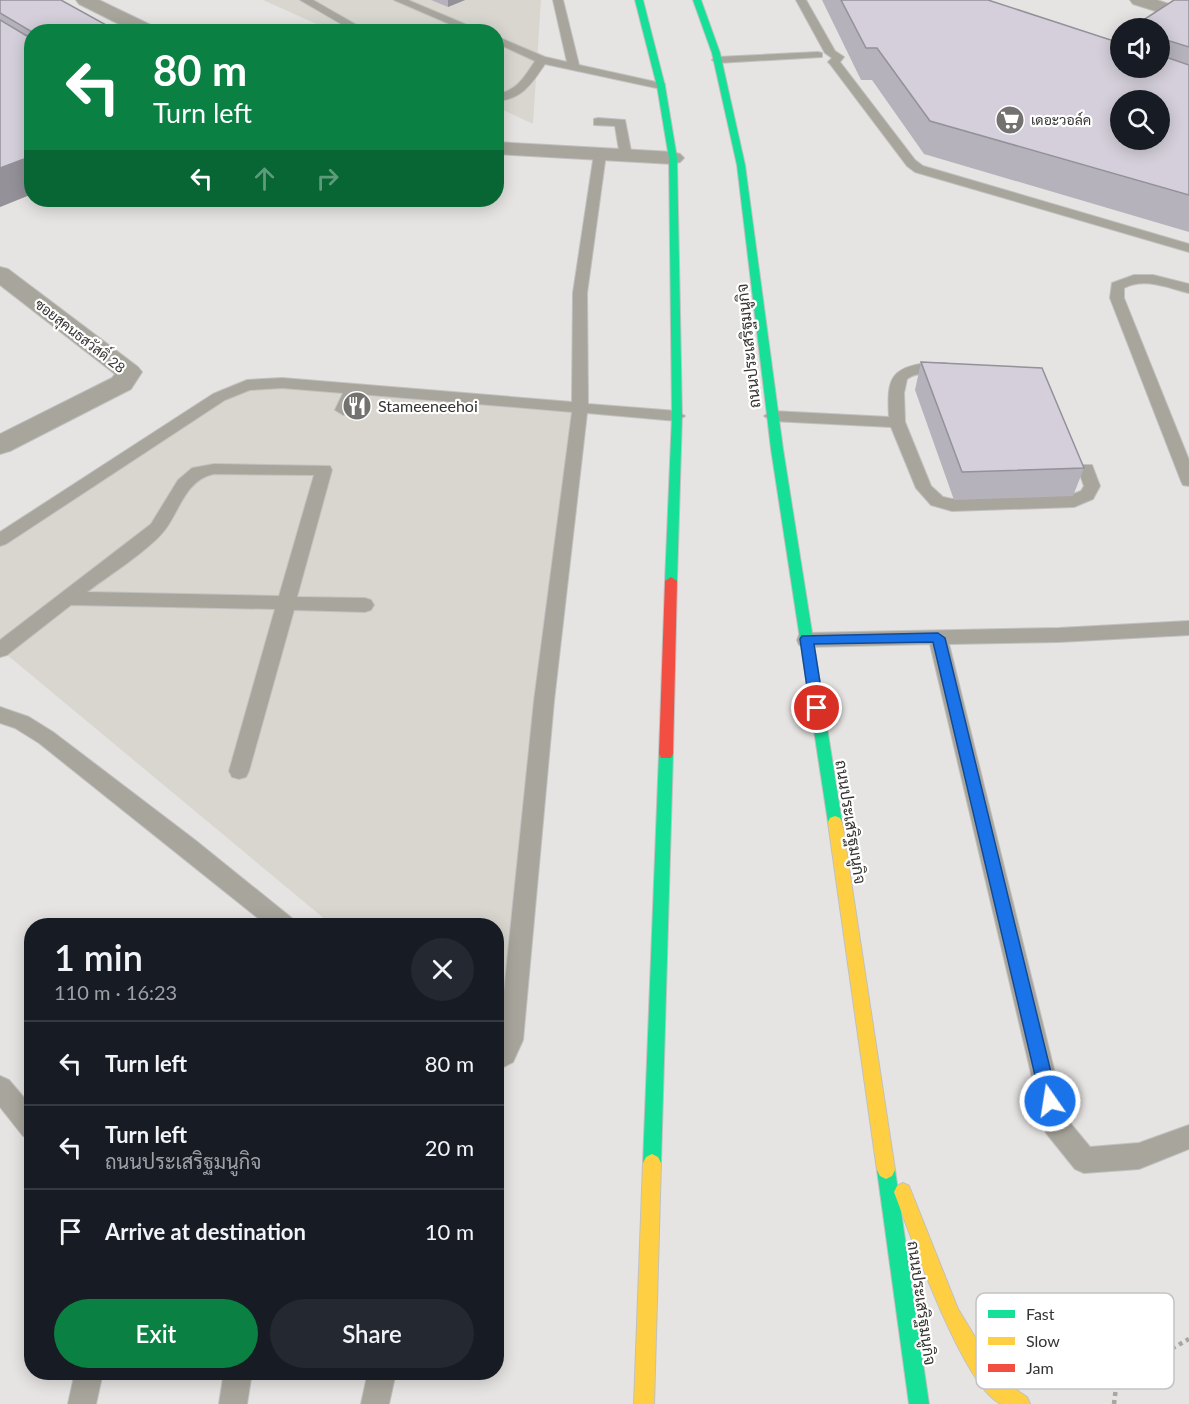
<!DOCTYPE html>
<meta charset="utf-8">
<style>
body{margin:0;font-family:Lato,Sarabun,sans-serif;background:#242831;color:#f1f3f6;height:100vh;display:flex;flex-direction:column;font-size:22px;white-space:nowrap}
*{box-sizing:border-box;margin:0}
p{font-size:20px;color:#9ea1a6}
.icon{flex:none;width:33px;height:33px;fill:none;stroke:currentColor;stroke-width:2;stroke-linecap:round;stroke-linejoin:round}
.map{position:relative;flex:1;overflow:hidden}
.details{position:absolute;left:24px;top:918px;width:480px;height:462px;display:flex;flex-direction:column;background:#171b24;border-radius:24px;box-shadow:0 3px 15px #0003}
.details>*{flex:none}
.top-card{position:absolute;left:24px;top:24px;width:480px;height:183px;border-radius:24px;box-shadow:0 3px 15px #0003;background:#0b8043;color:#fff;overflow:hidden}
.controls{position:absolute;left:1110px;top:18px;display:grid;gap:12px}
.controls a{display:grid;place-items:center;width:60px;height:60px;border-radius:50%;background:#171b24;box-shadow:0 3px 15px #0003;font-size:30px}
.pin{position:absolute;display:grid;place-items:center;width:51px;height:51px;color:#fff;margin:-26px;border:3px solid #fff;border-radius:50%;box-shadow:0 2px 6px #0007}
.me{position:absolute;width:66px;margin:-33px;rotate:347deg;stroke-linejoin:round;filter:drop-shadow(0 0 4px #0008)}
.turn{display:flex;align-items:center;gap:21px;height:126px;padding:0 30px;font-size:27px}
.turn .icon{width:78px;height:78px;stroke-width:2.5}
.turn b{display:block;font-size:42px;line-height:51px}
.lanes{display:flex;align-items:center;height:57px;padding:0 30px;background:#0003;justify-content:center;gap:30px;direction:ltr}
.lanes .off{opacity:.35}
.round{display:grid;place-items:center;flex:none;width:63px;height:63px;border-radius:32px;background:#242831}
.headline{display:flex;align-items:center;justify-content:space-between;height:102px;padding:0 30px}
h1{font-size:36px;font-weight:600;line-height:45px}
.primary-button{display:flex;gap:12px;margin-top:auto;padding:12px 30px}
.primary-button a{flex:1;height:69px;border-radius:36px;background:#0b8043;color:#fff;font-size:24px;font-weight:600;line-height:69px;text-align:center}
.primary-button a+a{background:#242831;color:#f1f3f6}
ul{padding:0;list-style:none}
li{display:flex;align-items:center;gap:18px;height:84px;padding:0 30px;border-top:2px solid #363941}
li div{flex:1}
li b{display:block;font-size:22px}
li em{font-style:normal}
.map>svg:first-child{display:block}
.built{fill:#d8d6cf}
.lines{fill:none;stroke-linecap:round;stroke-linejoin:round}
.lane-casing{stroke:#c1c1c0;stroke-width:2}
.street-casing{stroke:#c1c1c0;stroke-width:2}
.fast-casing{stroke:#c1c1c0;stroke-width:2}
.slow-casing{stroke:#c1c1c0;stroke-width:2}
.jam-casing{stroke:#c1c1c0;stroke-width:2}
.path{stroke:#a8a6a0;stroke-width:4.5;stroke-dasharray:4 4;stroke-linecap:butt}
.lane{fill:#a8a59c;fill-rule:evenodd}
.street{fill:#a8a59c;fill-rule:evenodd}
.fast{fill:#16e098;fill-rule:evenodd}
.slow{fill:#ffcf43;fill-rule:evenodd}
.jam{fill:#f24e42;fill-rule:evenodd}
.wall{fill:#b6b2bb}
.shaded-wall{fill:#949199}
.building{fill:#d4cfda;stroke:#949199;stroke-width:1.5;fill-rule:evenodd}
.route{fill:#1a73e8;stroke:#114b97;stroke-width:1.5}
.labels{text-anchor:middle;stroke-width:4.5;stroke-linejoin:round;paint-order:stroke}
.far-poi-label{font-size:14px;fill:#353433;stroke:#fff;text-anchor:start}
.far-street-label{font-size:14px;fill:#353433;stroke:#fff}
.street-label{font-size:16px;fill:#353433;stroke:#fff}
.poi-label{font-size:16px;fill:#353433;stroke:#fff;text-anchor:start}
.key{fill:#fff;stroke:#c2c2c2;stroke-width:1.5}
.key-label{font-size:16px;fill:#353433}
</style>
<div class="map">
<svg width="1189" height="1404" viewBox="0 0 1189 1404">
<rect width="100%" height="100%" fill="#e5e4e2"/>
<!-- built -->
<path class="built" d="M 263,0 L 541,0 L 533,124 L 497,107 L 496,32 L 332,31 Z
M 247,385 L 580,408 L 497,1051 L 496,926 L 332,925 L 0,649 L 0,539 Z"/>
<g class="lines">
<!-- lane casing -->
<g class="lane-casing">
<path id="lane" d="M 300,0 L 313,0 L 369,32 L 355,32 Z
M 394,0 L 408,0 L 484,32 L 468,32 Z
M 553,0 L 563,0 L 579,65 L 665,84 L 665,88 L 661,89 L 545,64 C 532,83 522,100 496,101 L 496,93 C 516,93 525,76 535,61 L 496,43 L 496,36 L 545,57 L 567,62 Z
M 796,0 L 806,0 L 835,51 L 844,57 L 840,62 L 915,160 L 923,166 L 1189,244 L 1189,252 L 915,172 L 907,166 L 830,64 L 828,62 L 832,58 L 825,53 Z
M 818,52 L 822,53 L 822,57 L 718,63 L 712,60 L 718,57 Z
M 598,118 L 625,120 L 632,156 L 630,159 L 626,160 L 620,156 L 615,126 L 594,125 L 594,119 Z
M 600,150 L 606,154 L 587,293 L 588,404 L 677,411 L 685,416 L 677,421 L 587,413 L 554,701 L 523,1040 L 513,1062 L 496,1071 L 496,1046 L 499,1040 L 534,701 L 572,412 L 358,394 L 349,413 L 343,415 L 335,410 L 343,393 L 282,388 L 250,390 L 225,400 L 6,544 L 0,546 L 0,532 L 213,394 L 247,380 L 282,378 L 572,402 L 573,293 L 594,154 Z
M 1134,275 L 1153,275 L 1189,284 L 1189,293 C 1168,288 1145,277 1124,288 L 1124,298 L 1189,460 L 1189,486 L 1183,485 L 1181,481 L 1110,298 L 1112,283 Z
M 928,363 L 945,363 L 953,368 C 941,379 921,368 907,379 L 904,393 L 905,422 L 931,486 L 943,497 L 952,499 L 1071,495 L 1081,491 L 1084,486 L 1078,469 L 1080,465 L 1092,465 L 1100,486 L 1093,499 L 1074,507 L 952,511 L 931,505 L 916,488 L 891,427 L 772,421 L 764,416 L 772,411 L 889,417 C 887,381 889,367 928,363 Z
M 214,464 L 330,466 L 332,470 L 297,597 L 365,598 L 371,600 L 374,605 L 371,610 L 365,612 L 294,610 L 249,771 L 246,777 L 239,779 L 232,777 L 229,771 L 275,609 L 71,605 L 7,655 L 0,657 L 0,640 L 151,524 L 178,480 L 192,468 ZM 214,474 L 314,475 L 279,596 L 87,592 C 108,576 149,550 164,531 C 180,511 185,480 214,474 Z
M 1189,621 L 1189,635 L 1059,642 L 949,644 L 1066,1118 L 1090,1147 L 1139,1143 L 1189,1125 L 1189,1149 L 1139,1169 L 1084,1173 L 1075,1169 L 1046,1133 L 1043,1124 L 930,644 L 806,647 L 799,645 L 797,640 L 799,635 L 806,633 L 1059,628 Z
M 0,707 L 29,717 L 53,732 L 195,840 L 293,919 L 296,926 L 268,926 L 39,743 L 15,728 L 0,723 Z
M 0,1076 L 9,1080 L 32,1107 L 32,1139 L 23,1136 L 0,1107 Z
M 75,1372 L 103,1372 L 96,1404 L 68,1404 Z
M 224,1372 L 252,1372 L 247,1404 L 219,1404 Z
M 368,1372 L 396,1372 L 389,1404 L 361,1404 Z"/>
</g>
<!-- street casing -->
<g class="street-casing">
<path id="street" d="M 76,0 L 99,0 L 157,28 L 159,32 L 135,32 L 79,4 Z
M 1130,0 L 1157,0 L 1184,9 L 1187,13 L 1184,17 L 1178,18 L 1133,4 Z
M 496,142 L 673,152 L 680,154 L 684,158 L 680,162 L 673,164 L 496,154 Z
M 0,267 L 8,269 L 138,367 L 142,372 L 131,389 L 10,451 L 0,454 L 0,434 L 112,378 L 115,374 L 0,285 Z"/>
</g>
<!-- fast casing -->
<g class="fast-casing">
<path id="fast" d="M 635,0 L 643,0 L 665,86 L 677,158 L 682,416 L 677,581 L 671,585 L 665,581 L 672,416 L 669,158 L 657,86 Z
M 693,0 L 701,0 L 720,53 L 745,165 L 783,449 L 842,822 L 840,826 L 835,828 L 830,826 L 828,822 L 771,449 L 737,165 L 712,53 Z
M 666,748 L 671,750 L 673,754 L 661,1163 L 658,1169 L 652,1172 L 646,1169 L 643,1163 L 659,754 L 661,750 Z
M 886,1161 L 892,1164 L 895,1170 L 929,1404 L 909,1404 L 877,1170 L 880,1164 Z"/>
</g>
<!-- slow casing -->
<g class="slow-casing">
<path id="slow" d="M 835,816 L 840,818 L 842,822 L 895,1170 L 892,1176 L 886,1179 L 880,1176 L 877,1170 L 828,822 L 830,818 Z
M 652,1154 L 658,1157 L 661,1163 L 654,1404 L 634,1404 L 643,1163 L 646,1157 Z
M 903,1183 L 909,1186 L 958,1309 L 1001,1380 L 1027,1397 L 1030,1404 C 1022,1404 1010,1404 1002,1404 C 965,1392 909,1231 894,1192 L 897,1186 Z"/>
</g>
<!-- jam casing -->
<g class="jam-casing">
<path id="jam" d="M 671,577 L 677,581 L 673,754 L 671,758 L 661,758 L 659,754 L 665,581 Z"/>
</g>
<!-- path -->
<path class="path" d="M 1114,1404 L 1117,1379 L 1189,1339"/>
<!-- lane -->
<use href="#lane" class="lane"/>
<!-- street -->
<use href="#street" class="street"/>
<!-- fast -->
<use href="#fast" class="fast"/>
<!-- slow -->
<use href="#slow" class="slow"/>
<!-- jam -->
<use href="#jam" class="jam"/>
</g>
<!-- wall -->
<path class="wall" d="M 0,0 L 32,32 L 32,194 L 0,207 Z
M 431,0 L 465,0 L 448,7 Z
M 822,0 L 988,0 L 1160,68 L 1160,28 L 1189,0 L 1189,232 L 924,154 L 872,80 L 861,80 Z
M 921,362 L 1084,468 L 1073,496 L 954,500 L 915,390 Z"/>
<!-- shaded-wall -->
<path class="shaded-wall" d="M 448,0 L 465,0 L 448,7 Z
M 32,156 L 32,194 L 0,207 L 0,168 Z"/>
<!-- building -->
<path class="building" d="M 0,0 L 61,0 L 117,31 L 32,32 L 0,13 Z
M 841,0 L 988,0 L 1120,43 L 1120,68 L 1160,68 L 1160,55 L 1189,65 L 1189,195 L 930,121 L 877,48 L 866,48 ZM 1120,100 L 1160,100 L 1160,140 L 1120,140 Z
M 1174,0 L 1189,0 L 1189,47 L 1160,38 L 1160,28 L 1131,28 Z
M 0,20 L 32,39 L 32,156 L 0,168 Z
M 921,362 L 1042,368 L 1084,468 L 962,472 Z"/>
<!-- route -->
<path class="route" d="M 938,633 L 945,638 L 1058,1101 L 1056,1107 L 1050,1110 L 1044,1107 L 1041,1101 L 933,642 L 814,644 L 824,708 L 817,713 L 810,708 L 800,639 L 802,636 Z"/>
<!-- icons -->
<defs>
<g id="supermarket-disc" transform="scale(1.5)"><circle r="9.5" fill="#737270" stroke="#fff"/><path d="M-6-5.5h2.5l.6 2H6L4.5 2H-2.5L-4.4-4H-6ZM-1.5 3.2a1.3 1.3 0 1 0 .1 0ZM3 3.2a1.3 1.3 0 1 0 .1 0Z" fill="#fff"/></g>
<g id="restaurant-disc" transform="scale(1.5)"><circle r="9.5" fill="#737270" stroke="#fff"/><path d="M-5-6h1v4h1v-4h1v4h1v-4h1v5L-1.5 .5V6h-2V.5L-5-1ZM5-6V6H3V1.5H1.5Q1.5-4 5-6Z" fill="#fff"/></g>
</defs>
<g fill-rule="evenodd">
<use href="#supermarket-disc" x="1010" y="120"/>
<use href="#restaurant-disc" x="357" y="406"/>
</g>
<g class="labels">
<!-- far-poi labels -->
<g class="far-poi-label">
<text x="1031" y="125">เดอะวอล์ค</text>
</g>
<!-- far-street labels -->
<g class="far-street-label">
<text transform="translate(80 336) rotate(38)" y="5">ซอยสุคนธสวัสดิ์ 28</text>
</g>
<!-- street labels -->
<g class="street-label">
<text transform="translate(748 346) rotate(-96)" y="6">ถนนประเสริฐมนูกิจ</text>
<text transform="translate(851 822) rotate(81)" y="6">ถนนประเสริฐมนูกิจ</text>
<text transform="translate(922 1303) rotate(82)" y="6">ถนนประเสริฐมนูกิจ</text>
</g>
<!-- poi labels -->
<g class="poi-label">
<text x="378" y="412">Stameeneehoi</text>
</g>
</g>
<!-- legend -->
<rect x="976" y="1293" width="198" height="96" rx="9" class="key"/>
<rect x="988" y="1310" width="27" height="8" fill="#16e098"/>
<rect x="988" y="1337" width="27" height="8" fill="#ffcf43"/>
<rect x="988" y="1364" width="27" height="8" fill="#f24e42"/>
<g class="key-label">
<text x="1026" y="1320">Fast</text>
<text x="1026" y="1347">Slow</text>
<text x="1026" y="1374">Jam</text>
</g>
</svg>
<div class="controls">
<a><svg class="icon" aria-label="sound" viewBox="0 0 24 24"><path d="M4 9h4l5-4v14l-5-4H4zM17 9q2 3 0 6"/></svg></a>
<a><svg class="icon" aria-label="search" viewBox="0 0 24 24"><circle cx="10" cy="10" r="6"/><path d="M15 15l6 6"/></svg></a>
</div>
<div class="pin" style="left:817px;top:708px;background:#d93025"><svg class="icon" aria-label="arrive" viewBox="0 0 24 24"><path d="M6 21V4h12l-3 4 3 4H6"/></svg></div>
<svg class="me" style="left:1050px;top:1101px" viewBox="-20 -20 40 40"><circle r="17" fill="#1a73e8" stroke="#fff" stroke-width="3"/><path d="M0-11L8 9 0 5-8 9z" fill="#fff"/></svg>
<div class="top-card">
<div class="turn"><svg class="icon" aria-label="left" viewBox="0 0 24 24"><path d="M17 20v-9H6M10 6l-5 5 5 5"/></svg><div><b>80 m</b>Turn left</div></div>
<div class="lanes"><svg class="icon" aria-label="left" viewBox="0 0 24 24"><path d="M17 20v-9H6M10 6l-5 5 5 5"/></svg><svg class="icon off" aria-label="ahead" viewBox="0 0 24 24"><path d="M12 20V5M6 11l6-6 6 6"/></svg><svg class="icon off" aria-label="right" viewBox="0 0 24 24"><path d="M7 20v-9h11M14 6l5 5-5 5"/></svg></div>
</div>
<section class="details">
<div class="headline"><div><h1>1 min</h1><p>110 m · 16:23</p></div><a class="round"><svg class="icon" aria-label="close" viewBox="0 0 24 24"><path d="M6 6l12 12M18 6L6 18"/></svg></a></div>
<ul>
<li><svg class="icon" aria-label="left" viewBox="0 0 24 24"><path d="M17 20v-9H6M10 6l-5 5 5 5"/></svg><div><b>Turn left</b></div><em>80 m</em></li>
<li><svg class="icon" aria-label="left" viewBox="0 0 24 24"><path d="M17 20v-9H6M10 6l-5 5 5 5"/></svg><div><b>Turn left</b><p>ถนนประเสริฐมนูกิจ</p></div><em>20 m</em></li>
<li><svg class="icon" aria-label="arrive" viewBox="0 0 24 24"><path d="M6 21V4h12l-3 4 3 4H6"/></svg><div><b>Arrive at destination</b></div><em>10 m</em></li>
</ul>
<div class="primary-button"><a>Exit</a><a>Share</a></div>
</section>
</div>
